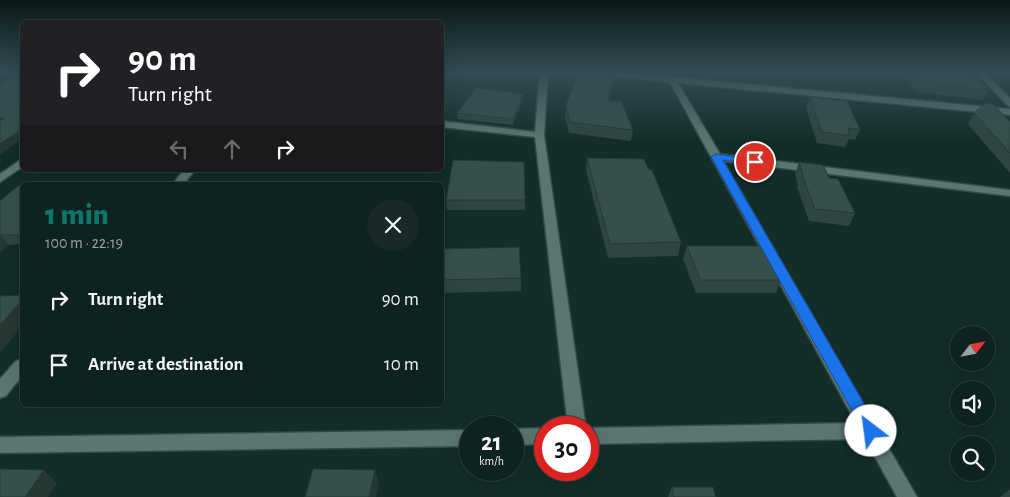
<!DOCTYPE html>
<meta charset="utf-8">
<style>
body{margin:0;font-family:"Alegreya Sans",sans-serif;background:#172a28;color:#f1f3f6;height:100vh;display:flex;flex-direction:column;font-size:19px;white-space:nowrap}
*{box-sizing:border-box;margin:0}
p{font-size:16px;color:#9ba4a4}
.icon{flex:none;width:28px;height:28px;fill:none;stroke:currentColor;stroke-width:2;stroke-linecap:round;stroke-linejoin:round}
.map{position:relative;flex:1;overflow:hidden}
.panel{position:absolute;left:20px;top:182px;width:424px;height:225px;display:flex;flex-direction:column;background:#0e221f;border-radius:8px;box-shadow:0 5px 20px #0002,0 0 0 1px #2e3f3d}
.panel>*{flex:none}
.guide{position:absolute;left:20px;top:20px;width:424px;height:152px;border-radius:8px;box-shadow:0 5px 20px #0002,0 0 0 1px #2e3f3d;background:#202124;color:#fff;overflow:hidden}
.needle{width:32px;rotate:58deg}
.buttons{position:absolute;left:950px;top:326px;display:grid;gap:10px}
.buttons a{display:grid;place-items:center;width:45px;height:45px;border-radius:50%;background:#0e221f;box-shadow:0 5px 20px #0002,0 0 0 1px #2e3f3d;font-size:25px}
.speed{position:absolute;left:459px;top:416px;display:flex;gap:10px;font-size:25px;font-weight:700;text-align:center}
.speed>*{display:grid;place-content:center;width:65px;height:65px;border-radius:50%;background:#0e221f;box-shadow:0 5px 20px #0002,0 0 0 1px #2e3f3d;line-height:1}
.speed small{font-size:12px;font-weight:400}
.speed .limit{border:8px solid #d22;background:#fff;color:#111}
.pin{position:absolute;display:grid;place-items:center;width:42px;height:42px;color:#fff;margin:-21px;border:2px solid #fff;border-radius:50%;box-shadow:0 1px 5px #0007}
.me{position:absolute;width:55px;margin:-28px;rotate:330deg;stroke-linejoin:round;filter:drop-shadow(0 0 4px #0008)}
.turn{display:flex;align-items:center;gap:18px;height:105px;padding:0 25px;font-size:22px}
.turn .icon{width:65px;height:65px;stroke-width:2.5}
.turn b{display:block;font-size:35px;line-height:42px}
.lanes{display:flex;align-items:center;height:48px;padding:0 25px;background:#0003;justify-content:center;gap:25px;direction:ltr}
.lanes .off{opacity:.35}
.round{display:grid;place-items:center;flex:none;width:52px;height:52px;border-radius:26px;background:#172a28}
.headline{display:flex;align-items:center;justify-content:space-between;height:85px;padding:0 25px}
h1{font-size:30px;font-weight:800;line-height:38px;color:#0f766e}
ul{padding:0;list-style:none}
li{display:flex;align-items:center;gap:15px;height:65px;padding:0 25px}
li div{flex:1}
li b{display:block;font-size:19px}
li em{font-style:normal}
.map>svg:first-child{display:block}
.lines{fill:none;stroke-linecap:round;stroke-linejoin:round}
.minor-casing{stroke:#354846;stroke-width:3}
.minor{fill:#5b7671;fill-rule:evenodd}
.wall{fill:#2e4540}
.shaded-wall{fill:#253834}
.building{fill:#35504b;stroke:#253834}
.route{fill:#1a73e8;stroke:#114b97}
</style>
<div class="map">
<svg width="1010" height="497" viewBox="0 0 1010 497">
<rect width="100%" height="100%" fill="#132d29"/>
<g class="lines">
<!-- minor casing -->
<g class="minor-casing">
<path id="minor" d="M 540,72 L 548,72 L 544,135 L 586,428 L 568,428 L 535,137 L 441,127 L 441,121 L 535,132 Z
M 588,72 L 612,72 L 672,77 L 1010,109 L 1010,115 L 678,83 L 720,154 L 1010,190 L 1010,196 L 723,161 L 917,497 L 897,497 L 865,439 L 588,444 L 588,428 L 856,423 L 670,82 L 592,74 Z
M 976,72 L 984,72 L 1010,98 L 1010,106 L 1007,105 Z
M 22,159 L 22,167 L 0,182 L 0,174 Z
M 184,170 L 195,170 L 183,185 L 172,185 Z
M 22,359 L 22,376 L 6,396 L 0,398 L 0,379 L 16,361 Z
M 545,428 L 545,444 L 512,445 L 512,429 Z
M 470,430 L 470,446 L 0,453 L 0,437 Z"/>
</g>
<!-- minor -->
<use href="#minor" class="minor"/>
</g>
<!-- wall -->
<path class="wall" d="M 903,72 L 970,72 L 989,90 L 983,100 L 915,92 Z
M 613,78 L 609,101 L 633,130 L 631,141 L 569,133 L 565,117 L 566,106 Z
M 523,94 L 523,100 L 513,125 L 458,119 L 457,113 Z
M 810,97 L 860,129 L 855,140 L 849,139 L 845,147 L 817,143 L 806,108 Z
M 974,113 L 1010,122 L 1010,173 L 968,124 Z
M 587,158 L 649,170 L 681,242 L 678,256 L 608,258 L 586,170 Z
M 799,162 L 829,178 L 855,213 L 849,226 L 809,221 L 797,187 L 798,185 L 795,174 Z
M 22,186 L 22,244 L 8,245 L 0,252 L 0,201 Z
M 446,200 L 525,200 L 525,210 L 447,210 Z
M 687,246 L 781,280 L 776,293 L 696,293 L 683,259 Z
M 521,278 L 521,291 L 444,293 L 442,280 Z
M 672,487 L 716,497 L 668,497 Z
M 1009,490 L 1010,490 L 1010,497 L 1000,497 Z"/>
<!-- shaded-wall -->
<path class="shaded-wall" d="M 523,94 L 523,100 L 513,125 L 513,119 Z
M 22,129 L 22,139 L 0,155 L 0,144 Z
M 1,235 L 8,245 L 0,252 L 0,236 Z
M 22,300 L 22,326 L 0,353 L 0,325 Z
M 44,470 L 57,483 L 48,497 L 25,497 Z
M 375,470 L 379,483 L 376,497 L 369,497 Z"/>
<!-- building -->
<path class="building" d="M 578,72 L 614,72 L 608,101 L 621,101 L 633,130 L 570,122 L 566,106 Z
M 913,72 L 970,72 L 989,90 L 920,82 Z
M 19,74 L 22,74 L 22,129 L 0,144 L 0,121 L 5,118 L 0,118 L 0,85 Z
M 476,88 L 523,94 L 513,119 L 457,113 Z
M 810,97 L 847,101 L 860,129 L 848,128 L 850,136 L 822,132 Z
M 985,103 L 993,104 L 1010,122 L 1010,153 L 974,113 Z
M 587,158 L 644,159 L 649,170 L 652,170 L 681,242 L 610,244 Z
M 453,160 L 524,162 L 525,200 L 446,200 Z
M 799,162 L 823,165 L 829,178 L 838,179 L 855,213 L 815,209 L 802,175 L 803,175 Z
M 18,186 L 22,186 L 22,235 L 1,235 L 0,236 L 0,201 Z
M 687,246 L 763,246 L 781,280 L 700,280 Z
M 519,247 L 521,278 L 442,280 L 444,249 Z
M 22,295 L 22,300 L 0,325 L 0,296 Z
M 0,469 L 44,470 L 25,497 L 0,497 Z
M 313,469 L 375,470 L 369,497 L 305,497 Z
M 672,487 L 713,487 L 716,497 L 674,497 Z"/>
<!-- sky -->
<linearGradient id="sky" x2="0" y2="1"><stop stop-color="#0a1917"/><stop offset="0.51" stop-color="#334c54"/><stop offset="1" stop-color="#334c54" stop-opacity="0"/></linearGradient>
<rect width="1010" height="141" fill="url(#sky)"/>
<!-- route -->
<path class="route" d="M 716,154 L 755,159 L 760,162 L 755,164 L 723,160 L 877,426 L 879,431 L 877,436 L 871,438 L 866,436 L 711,157 Z"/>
</svg>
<div class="buttons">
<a><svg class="needle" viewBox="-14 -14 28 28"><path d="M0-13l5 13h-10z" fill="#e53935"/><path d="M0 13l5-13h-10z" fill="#9ba4a4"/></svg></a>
<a><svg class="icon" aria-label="sound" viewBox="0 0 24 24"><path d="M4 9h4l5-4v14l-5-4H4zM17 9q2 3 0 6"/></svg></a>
<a><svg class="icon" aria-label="search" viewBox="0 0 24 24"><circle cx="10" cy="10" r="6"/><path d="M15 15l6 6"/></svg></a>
</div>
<div class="speed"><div>21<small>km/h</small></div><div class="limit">30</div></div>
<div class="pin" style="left:755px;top:162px;background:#d93025"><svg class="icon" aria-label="arrive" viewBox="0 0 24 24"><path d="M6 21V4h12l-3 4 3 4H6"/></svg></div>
<svg class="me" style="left:871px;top:431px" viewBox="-20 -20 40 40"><circle r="19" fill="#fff"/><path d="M0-13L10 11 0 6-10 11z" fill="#1a73e8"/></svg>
<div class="guide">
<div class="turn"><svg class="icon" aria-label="right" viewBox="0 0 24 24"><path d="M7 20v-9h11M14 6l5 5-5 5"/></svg><div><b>90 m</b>Turn right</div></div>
<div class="lanes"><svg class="icon off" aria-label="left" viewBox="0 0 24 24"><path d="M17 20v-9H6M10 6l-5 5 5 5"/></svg><svg class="icon off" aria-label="ahead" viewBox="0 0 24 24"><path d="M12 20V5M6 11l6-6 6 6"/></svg><svg class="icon" aria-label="right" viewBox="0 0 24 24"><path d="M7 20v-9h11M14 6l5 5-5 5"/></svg></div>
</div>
<section class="panel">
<div class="headline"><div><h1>1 min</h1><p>100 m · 22:19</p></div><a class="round"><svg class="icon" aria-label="close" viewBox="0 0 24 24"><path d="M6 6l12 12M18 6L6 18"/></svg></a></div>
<ul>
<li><svg class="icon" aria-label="right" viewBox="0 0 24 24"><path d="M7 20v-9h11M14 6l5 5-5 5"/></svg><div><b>Turn right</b></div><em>90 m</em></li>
<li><svg class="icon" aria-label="arrive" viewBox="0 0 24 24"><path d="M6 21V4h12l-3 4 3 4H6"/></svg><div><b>Arrive at destination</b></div><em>10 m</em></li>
</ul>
</section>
</div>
